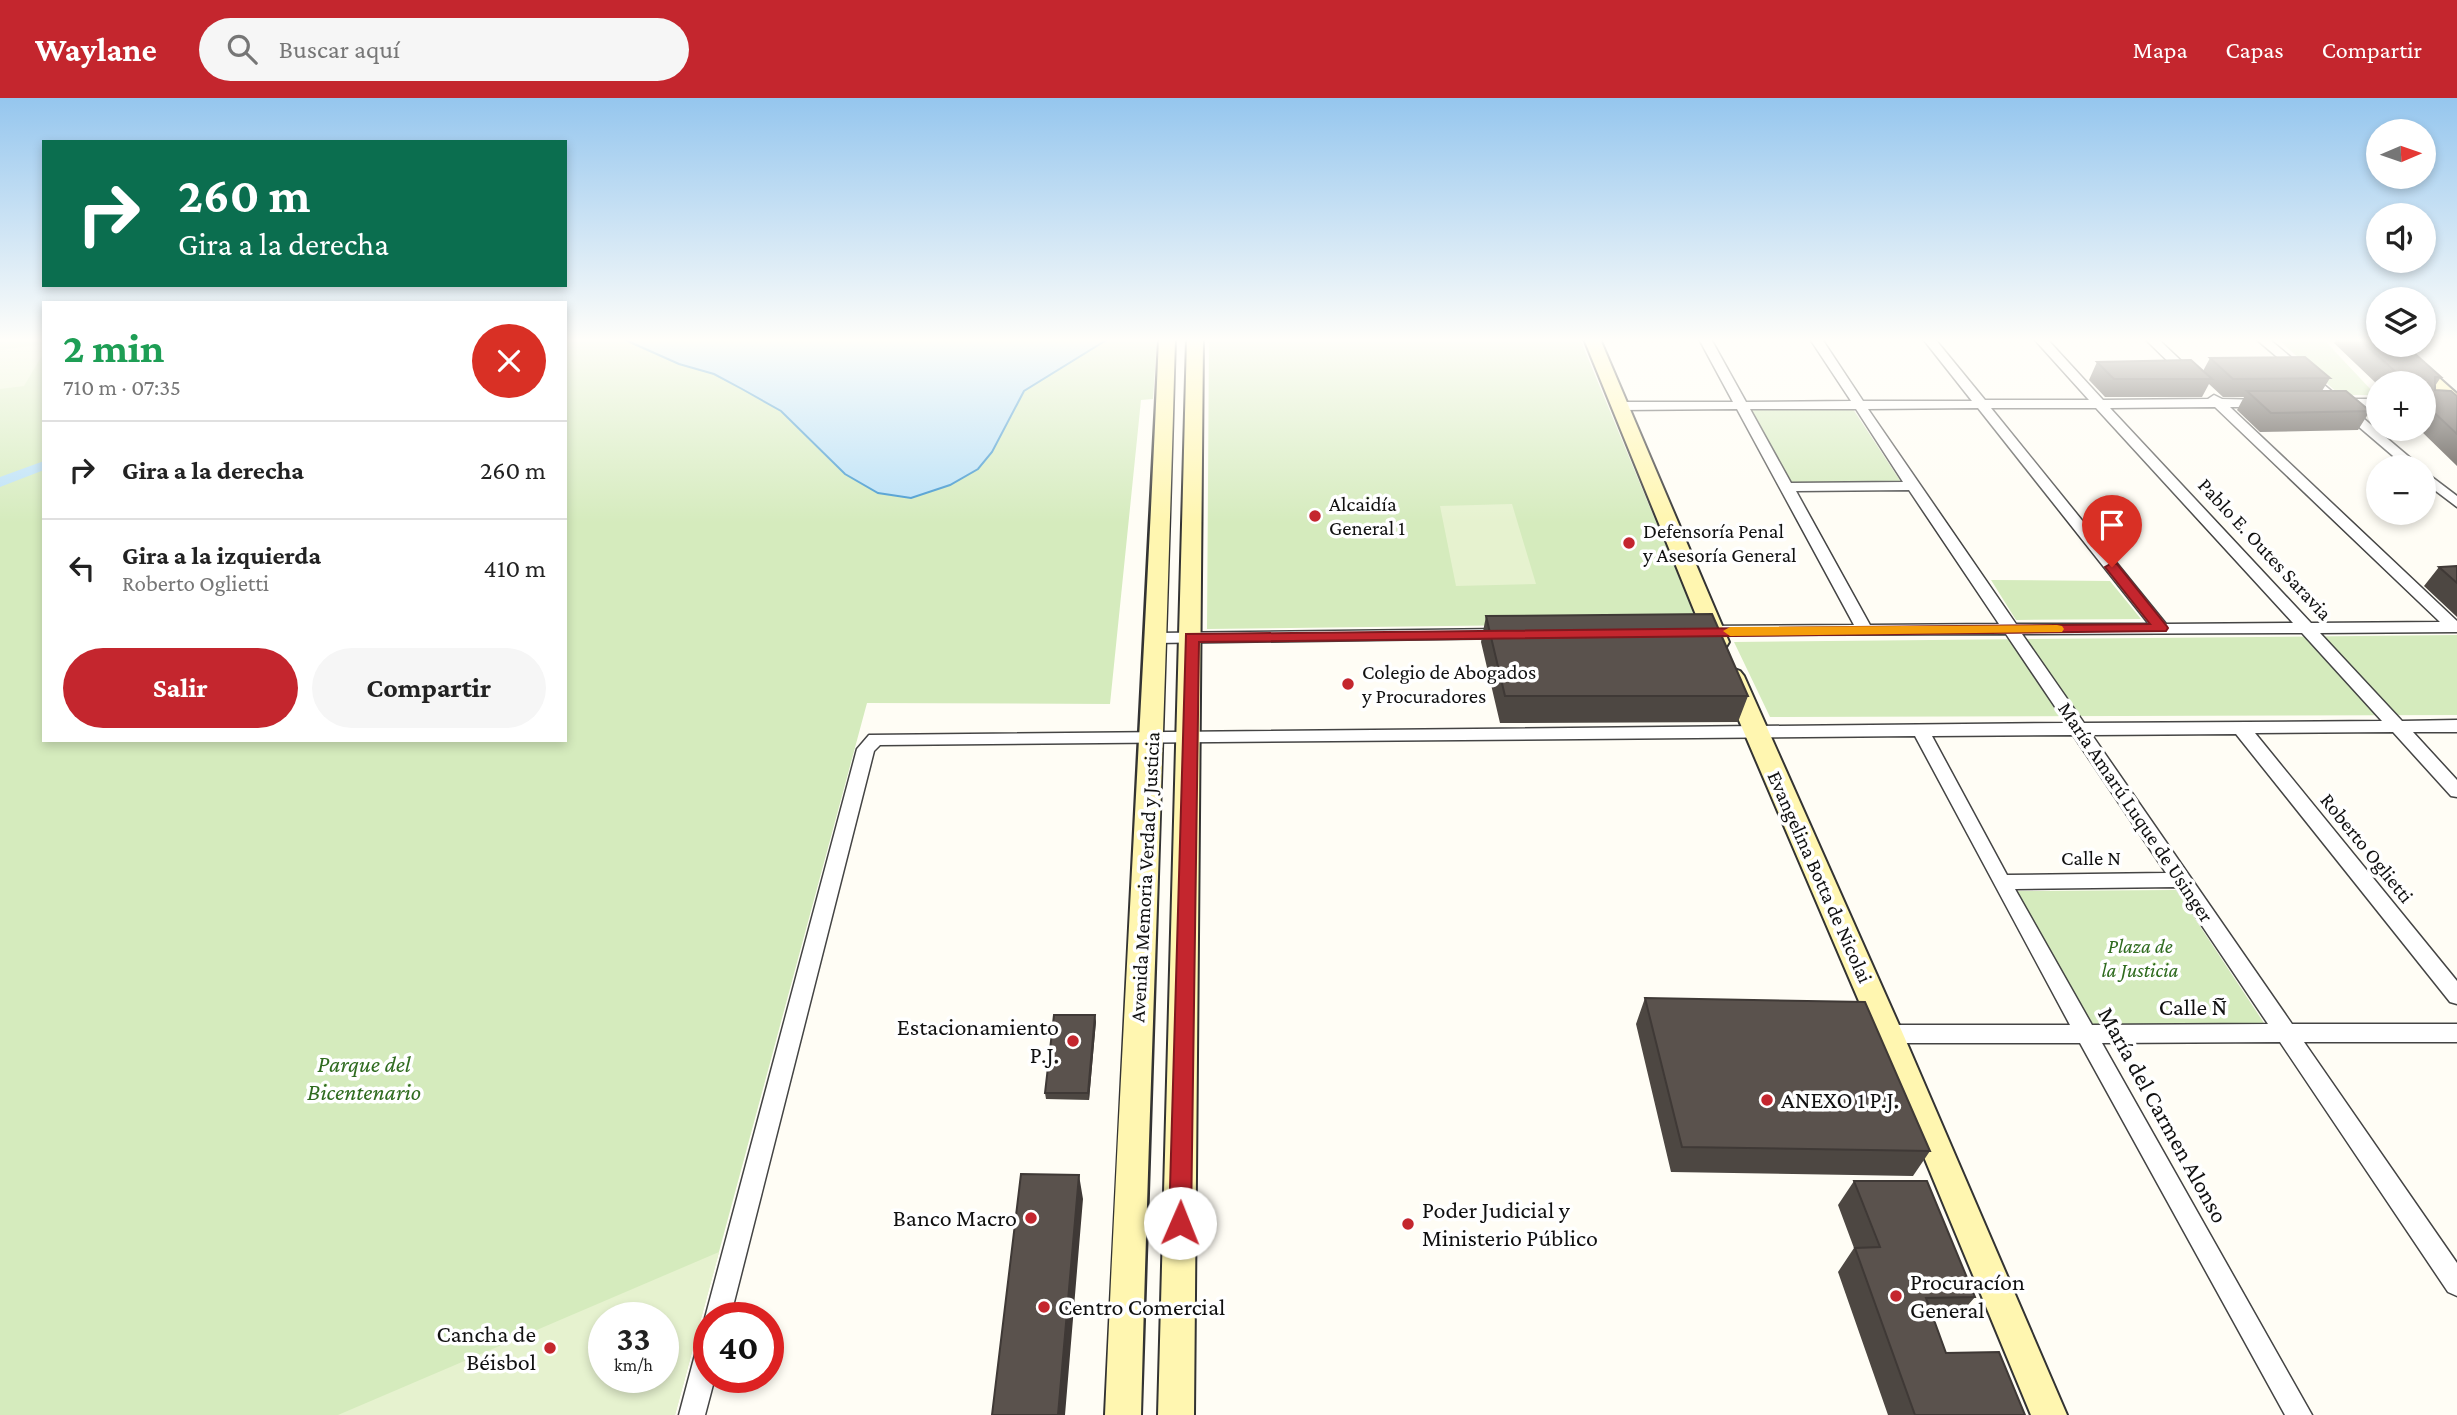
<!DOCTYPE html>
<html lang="es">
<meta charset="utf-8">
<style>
body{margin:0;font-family:"Crimson Pro",serif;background:#f6f6f6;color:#222;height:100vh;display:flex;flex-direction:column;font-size:26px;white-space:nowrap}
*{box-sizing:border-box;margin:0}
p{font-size:23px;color:#767676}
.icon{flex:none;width:38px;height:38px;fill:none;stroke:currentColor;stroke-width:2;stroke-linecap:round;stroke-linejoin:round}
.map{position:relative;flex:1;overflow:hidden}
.panel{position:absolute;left:42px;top:203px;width:525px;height:441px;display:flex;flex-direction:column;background:#fff;border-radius:0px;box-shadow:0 4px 10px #0003}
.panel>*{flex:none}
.guide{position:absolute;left:42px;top:42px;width:525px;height:147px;border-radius:0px;box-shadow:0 4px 10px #0003;background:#0b6e4f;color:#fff;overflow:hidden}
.needle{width:46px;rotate:88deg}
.controls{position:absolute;left:2366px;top:21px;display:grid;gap:14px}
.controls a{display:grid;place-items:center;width:70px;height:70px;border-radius:50%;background:#fff;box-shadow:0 4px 10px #0003;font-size:35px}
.speed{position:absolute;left:588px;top:1204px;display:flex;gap:14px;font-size:35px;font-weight:700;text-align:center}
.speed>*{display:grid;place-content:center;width:91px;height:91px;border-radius:50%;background:#fff;box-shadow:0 4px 10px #0003;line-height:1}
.speed small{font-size:18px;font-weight:400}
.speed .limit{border:10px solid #d22;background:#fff;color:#111}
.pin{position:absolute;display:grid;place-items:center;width:60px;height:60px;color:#fff;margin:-72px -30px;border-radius:50% 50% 50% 0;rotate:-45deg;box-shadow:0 0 7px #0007}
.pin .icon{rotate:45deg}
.me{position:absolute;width:77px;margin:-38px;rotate:1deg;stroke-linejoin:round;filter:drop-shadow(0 0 5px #0008)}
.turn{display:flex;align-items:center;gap:24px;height:147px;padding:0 21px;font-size:32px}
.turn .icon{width:91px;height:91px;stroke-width:2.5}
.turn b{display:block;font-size:49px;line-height:60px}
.round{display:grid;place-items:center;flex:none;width:74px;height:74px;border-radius:37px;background:#f6f6f6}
.head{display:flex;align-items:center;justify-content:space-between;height:119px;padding:0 21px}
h1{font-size:42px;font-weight:700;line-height:52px;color:#1e9e55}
.action{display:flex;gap:14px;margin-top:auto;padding:14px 21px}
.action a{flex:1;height:80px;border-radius:42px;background:#c4262e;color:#fff;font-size:28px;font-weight:700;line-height:80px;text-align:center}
.action a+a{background:#f6f6f6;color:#222}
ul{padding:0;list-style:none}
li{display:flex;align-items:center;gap:21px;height:98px;padding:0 21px;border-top:2px solid #e0e0e0}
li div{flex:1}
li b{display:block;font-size:26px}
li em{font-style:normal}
header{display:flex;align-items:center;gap:42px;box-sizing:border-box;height:98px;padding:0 35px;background:#c4262e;color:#fff}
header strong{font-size:33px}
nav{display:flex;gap:38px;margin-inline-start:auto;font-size:24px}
.search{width:490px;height:63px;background:#f6f6f6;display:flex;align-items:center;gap:18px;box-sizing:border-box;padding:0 24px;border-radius:38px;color:#767676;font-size:26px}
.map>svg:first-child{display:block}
.green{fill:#d5ebbd;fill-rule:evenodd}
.pitch{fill:#e6f2cf;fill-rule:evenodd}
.water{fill:#b9e0f7;stroke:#3f96cf;stroke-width:2}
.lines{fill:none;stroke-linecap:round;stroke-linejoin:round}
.canal{fill:#b9e0f7;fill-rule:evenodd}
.street-casing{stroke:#444;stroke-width:3}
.secondary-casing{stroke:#333;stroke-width:4}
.street{fill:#fff;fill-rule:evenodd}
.secondary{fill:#fff6b0;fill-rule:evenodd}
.wall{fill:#4d4742}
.shaded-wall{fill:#3f3936}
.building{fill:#5a524d;stroke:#3f3936;stroke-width:2}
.route{fill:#c4262e;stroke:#7f191e;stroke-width:2}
.slow{fill:#f59e0b}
.poi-dot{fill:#c4262e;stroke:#fff;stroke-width:2.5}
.labels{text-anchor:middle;stroke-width:7;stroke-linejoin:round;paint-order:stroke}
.poi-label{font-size:21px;fill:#111;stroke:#fff;text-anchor:start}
.street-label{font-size:21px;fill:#111;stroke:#fff}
.park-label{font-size:21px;font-style:italic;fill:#2f6b1f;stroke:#fff}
.near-street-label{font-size:24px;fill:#111;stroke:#fff}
.near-poi-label{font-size:24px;fill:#111;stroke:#fff;text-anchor:start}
.near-park-label{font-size:24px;font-style:italic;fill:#2f6b1f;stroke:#fff}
</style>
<header>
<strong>Waylane</strong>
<div class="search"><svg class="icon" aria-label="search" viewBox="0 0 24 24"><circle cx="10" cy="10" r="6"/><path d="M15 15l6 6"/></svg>Buscar aquí</div>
<nav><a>Mapa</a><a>Capas</a><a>Compartir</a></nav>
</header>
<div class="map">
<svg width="2457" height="1317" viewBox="0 0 2457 1317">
<rect width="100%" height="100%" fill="#fffdf5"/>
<!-- green -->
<path class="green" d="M 0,241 L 44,241 L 44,642 L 565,642 L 565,241 L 1157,241 L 1153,301 L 1141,302 L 1110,606 L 867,605 L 675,1317 L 0,1317 ZM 604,1220 L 663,1220 L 663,1279 L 604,1279 Z
M 1209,241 L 1580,241 L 1698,525 L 1207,531 Z
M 2368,241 L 2325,243 L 2376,297 L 2340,297 L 2280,243 Z
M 1853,311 L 1901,384 L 1792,385 L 1750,312 Z
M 1991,482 L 2110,483 L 2141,521 L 2016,522 Z
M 2457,537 L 2457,617 L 1770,619 L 1734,544 Z
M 2176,792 L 2264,925 L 2090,927 L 2016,793 Z"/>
<!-- pitch -->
<path class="pitch" d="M 44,246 L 44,254 L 24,288 L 0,291 L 0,252 Z
M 1512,406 L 1536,486 L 1456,488 L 1440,408 Z
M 719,1154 L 675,1317 L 338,1317 ZM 604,1220 L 663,1220 L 663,1279 L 604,1279 Z"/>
<!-- water -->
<path class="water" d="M 623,241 L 1108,241 L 1024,293 L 992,354 L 978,371 L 950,387 L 911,400 L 878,395 L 845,376 L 781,313 L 742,291 L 714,276 L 679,266 Z"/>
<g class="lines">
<!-- canal -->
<path class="canal" d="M 44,363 L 44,372 L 0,389 L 0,379 Z"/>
<!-- street casing -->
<g class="street-casing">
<path id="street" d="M 1699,241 L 1711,241 L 1746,304 L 1851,303 L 1810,241 L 1822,241 L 1863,303 L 1972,303 L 1923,241 L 1935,241 L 1985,302 L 2089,302 L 2034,241 L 2047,241 L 2103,302 L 2208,301 L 2214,297 L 2222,301 L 2267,302 L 2267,308 L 2262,309 L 2230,309 L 2457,523 L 2457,534 L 2320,535 L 2402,623 L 2457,622 L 2457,634 L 2413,634 L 2457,682 L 2457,699 L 2451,698 L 2393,634 L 2255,635 L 2457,883 L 2457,906 L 2450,904 L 2236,636 L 2092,637 L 2292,926 L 2457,926 L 2457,944 L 2304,944 L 2457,1165 L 2457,1198 L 2448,1194 L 2280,944 L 2102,945 L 2312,1317 L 2285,1317 L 2080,945 L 1888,945 L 1881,942 L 1877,936 L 1881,930 L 1888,927 L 2070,927 L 1915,638 L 880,647 L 874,653 L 730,1220 L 709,1220 L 708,1229 L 705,1220 L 857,651 L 869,637 L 2066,625 L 2006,536 L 1695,537 L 1693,533 L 1701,528 L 1854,527 L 1737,311 L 1621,312 L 1615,308 L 1621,304 L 1733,304 ZM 2215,309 L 2440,524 L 2311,525 L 2110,310 ZM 1978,310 L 2149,526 L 2016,526 L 1868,311 ZM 1991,310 L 2096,310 L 2293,525 L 2166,526 ZM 1750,311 L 1856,311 L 1903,384 L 1791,385 ZM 1909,392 L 1999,526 L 1870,527 L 1796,393 ZM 2302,535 L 2382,623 L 2084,625 L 2022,536 ZM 2073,637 L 2166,775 L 2007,777 L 1932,638 ZM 2176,789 L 2268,926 L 2092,927 L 2015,791 Z
M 2145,241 L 2158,241 L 2193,274 L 2193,280 L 2185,280 Z
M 2256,241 L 2269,241 L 2341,301 L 2378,301 L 2378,309 L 2350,309 L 2421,369 L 2406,369 Z
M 2424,373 L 2457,398 L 2457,409 L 2424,384 Z
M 1505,531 L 1513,536 L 1511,540 L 1155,545 L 1147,540 L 1155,535 Z
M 709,1240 L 709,1279 L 715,1279 L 705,1317 L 679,1317 L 696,1253 L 700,1244 Z"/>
</g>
<!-- secondary casing -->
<g class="secondary-casing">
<path id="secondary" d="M 1159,241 L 1175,241 C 1166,600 1150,958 1141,1317 L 1105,1317 C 1120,958 1143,600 1159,241 Z
M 1187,241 L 1203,241 L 1194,1317 L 1158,1317 Z
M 1584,241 L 1600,241 L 1729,544 L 1726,549 L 1710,549 L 1707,544 Z
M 2384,247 L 2402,247 L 2457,296 L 2457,311 L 2451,310 Z
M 1732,570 L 1740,573 L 1744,578 L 1903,936 L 2067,1317 L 2031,1317 L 1873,936 L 1720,578 L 1724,573 Z"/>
</g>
<!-- street -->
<use href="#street" class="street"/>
<!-- secondary -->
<use href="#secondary" class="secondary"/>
</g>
<!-- wall -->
<path class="wall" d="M 2337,241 L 2378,241 L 2441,279 L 2435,288 L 2435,292 L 2457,298 L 2457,368 L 2419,331 L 2424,331 L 2424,285 L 2378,285 L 2378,287 L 2334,245 Z
M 2210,260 L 2330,280 L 2322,293 L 2370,313 L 2358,332 L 2260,334 L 2237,312 L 2244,299 L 2223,299 L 2209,286 L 2202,299 L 2105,299 L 2089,282 L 2097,264 L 2203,273 Z
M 2457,468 L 2457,519 L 2424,488 L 2439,469 Z
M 1486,518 L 1748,598 L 1738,624 L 1500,625 L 1481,544 Z
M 1645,900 L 1930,1053 L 1913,1078 L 1671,1074 L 1636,926 Z
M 1096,923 L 1089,1002 L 1046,1001 L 1045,995 Z
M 1854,1083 L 1975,1199 L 1955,1222 L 1934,1223 L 1946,1255 L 2025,1317 L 1888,1317 L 1838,1174 L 1854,1150 L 1838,1107 Z"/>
<!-- shaded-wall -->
<path class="shaded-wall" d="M 1095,917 L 1096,923 L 1089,1002 L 1088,995 Z
M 1079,1077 L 1083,1101 L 1065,1317 L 1058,1317 Z"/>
<!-- building -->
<path class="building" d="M 2359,241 L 2378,241 L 2378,247 L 2405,247 L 2441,279 L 2435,279 L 2435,292 L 2451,293 L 2457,298 L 2457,336 L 2424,305 L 2424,285 L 2408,285 Z
M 2305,259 L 2330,280 L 2233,281 L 2210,260 Z
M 2191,262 L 2212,281 L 2114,281 L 2097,264 Z
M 2247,293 L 2346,293 L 2370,313 L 2271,315 Z
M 2457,468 L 2457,485 L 2439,469 Z
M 1712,516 L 1748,598 L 1505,598 L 1486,518 Z
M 1645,900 L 1865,904 L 1930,1053 L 1682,1049 Z
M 1054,917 L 1095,917 L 1088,995 L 1045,995 Z
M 1021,1076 L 1079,1077 L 1058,1317 L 992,1317 Z
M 1854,1083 L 1927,1083 L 1975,1199 L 1926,1200 L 1946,1255 L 1999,1254 L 2025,1317 L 1915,1317 L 1855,1150 L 1880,1149 Z"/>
<!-- sky -->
<linearGradient id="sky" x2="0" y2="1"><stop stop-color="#95c6ee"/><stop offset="0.57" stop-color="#fffefa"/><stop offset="1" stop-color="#fffefa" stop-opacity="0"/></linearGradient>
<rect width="2457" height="425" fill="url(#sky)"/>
<!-- route -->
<path class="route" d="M 2112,465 L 2117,466 L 2166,527 L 2168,530 L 2166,533 L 1199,544 L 1191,1125 L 1188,1133 L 1180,1136 L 1173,1133 L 1169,1125 L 1186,536 L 2150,526 L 2105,469 Z"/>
<!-- slow -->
<path class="slow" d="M 2057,527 L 2062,528 L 2064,531 L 2062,534 L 1730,538 L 1723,533 L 1730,529 Z"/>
<!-- markers -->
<g class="poi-dot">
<circle cx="1315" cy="418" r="7"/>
<circle cx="1629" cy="445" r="7"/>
<circle cx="1348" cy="586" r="7"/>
<circle cx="1073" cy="943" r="7"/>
<circle cx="1767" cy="1002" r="7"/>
<circle cx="1031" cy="1120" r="7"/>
<circle cx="1408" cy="1126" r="7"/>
<circle cx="1896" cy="1198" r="7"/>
<circle cx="1044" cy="1209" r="7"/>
<circle cx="550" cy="1250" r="7"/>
</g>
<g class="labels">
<!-- poi labels -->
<g class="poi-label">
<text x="1329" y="413">Alcaidía<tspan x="1329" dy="24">General 1</tspan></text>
<text x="1643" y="440">Defensoría Penal<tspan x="1643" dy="24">y Asesoría General</tspan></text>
<text x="1362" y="581">Colegio de Abogados<tspan x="1362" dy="24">y Procuradores</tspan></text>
</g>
<!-- street labels -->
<g class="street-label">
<text transform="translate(2265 451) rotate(47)" y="7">Pablo E. Outes Saravia</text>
<text transform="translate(2136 714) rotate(56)" y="7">María Amarú Luque de Usinger</text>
<text transform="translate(2367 750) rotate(51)" y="7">Roberto Oglietti</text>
<text x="2091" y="767">Calle N</text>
<text transform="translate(1145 779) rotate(-87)" y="7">Avenida Memoria Verdad y Justicia</text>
<text transform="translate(1820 779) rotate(66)" y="7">Evangelina Botta de Nicolai</text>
</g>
<!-- park labels -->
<g class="park-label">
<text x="2140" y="855">Plaza de<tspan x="2140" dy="24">la Justicia</tspan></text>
</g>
<!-- near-street labels -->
<g class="near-street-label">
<text x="2193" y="917">Calle Ñ</text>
<text transform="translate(2163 1017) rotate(61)" y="8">María del Carmen Alonso</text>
</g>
<!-- near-poi labels -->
<g class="near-poi-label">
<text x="1059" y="937" text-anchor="end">Estacionamiento<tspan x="1059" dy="28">P.J.</tspan></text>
<text x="1781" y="1010">ANEXO 1 P.J.</text>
<text x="1422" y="1120">Poder Judicial y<tspan x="1422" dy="28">Ministerio Público</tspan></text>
<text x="1017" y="1128" text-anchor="end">Banco Macro</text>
<text x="1910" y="1192">Procuracíon<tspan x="1910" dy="28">General</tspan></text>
<text x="1058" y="1217">Centro Comercial</text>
<text x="536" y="1244" text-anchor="end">Cancha de<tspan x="536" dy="28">Béisbol</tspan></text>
</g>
<!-- near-park labels -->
<g class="near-park-label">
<text x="364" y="974">Parque del<tspan x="364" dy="28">Bicentenario</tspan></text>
</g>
</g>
</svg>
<div class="controls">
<a><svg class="needle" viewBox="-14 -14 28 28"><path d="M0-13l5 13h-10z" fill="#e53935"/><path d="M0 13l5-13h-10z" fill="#767676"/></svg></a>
<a><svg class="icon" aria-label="sound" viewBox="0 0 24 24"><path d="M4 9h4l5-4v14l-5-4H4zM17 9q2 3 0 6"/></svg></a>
<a><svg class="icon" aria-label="layers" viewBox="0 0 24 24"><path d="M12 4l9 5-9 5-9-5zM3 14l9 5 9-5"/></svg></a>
<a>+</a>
<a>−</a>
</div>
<div class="speed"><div>33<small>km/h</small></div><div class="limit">40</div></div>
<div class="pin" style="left:2112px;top:469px;background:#d93025"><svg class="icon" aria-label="arrive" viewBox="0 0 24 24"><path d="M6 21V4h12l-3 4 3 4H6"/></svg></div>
<svg class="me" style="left:1180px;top:1125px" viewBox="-20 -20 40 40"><circle r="19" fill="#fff"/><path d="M0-13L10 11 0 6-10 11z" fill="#c4262e"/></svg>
<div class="guide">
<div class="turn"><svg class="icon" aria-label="right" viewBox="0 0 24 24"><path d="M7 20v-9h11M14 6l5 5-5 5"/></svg><div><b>260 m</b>Gira a la derecha</div></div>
</div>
<section class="panel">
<div class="head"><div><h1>2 min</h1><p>710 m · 07:35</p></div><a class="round" style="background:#d93025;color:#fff"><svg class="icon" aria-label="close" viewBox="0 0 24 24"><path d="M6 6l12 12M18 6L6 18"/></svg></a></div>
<ul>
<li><svg class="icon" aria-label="right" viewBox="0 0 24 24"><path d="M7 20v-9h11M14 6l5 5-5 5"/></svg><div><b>Gira a la derecha</b></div><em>260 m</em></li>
<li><svg class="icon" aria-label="left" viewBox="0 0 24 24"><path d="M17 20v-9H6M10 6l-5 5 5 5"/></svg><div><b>Gira a la izquierda</b><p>Roberto Oglietti</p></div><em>410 m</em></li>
</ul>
<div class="action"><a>Salir</a><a>Compartir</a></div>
</section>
</div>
